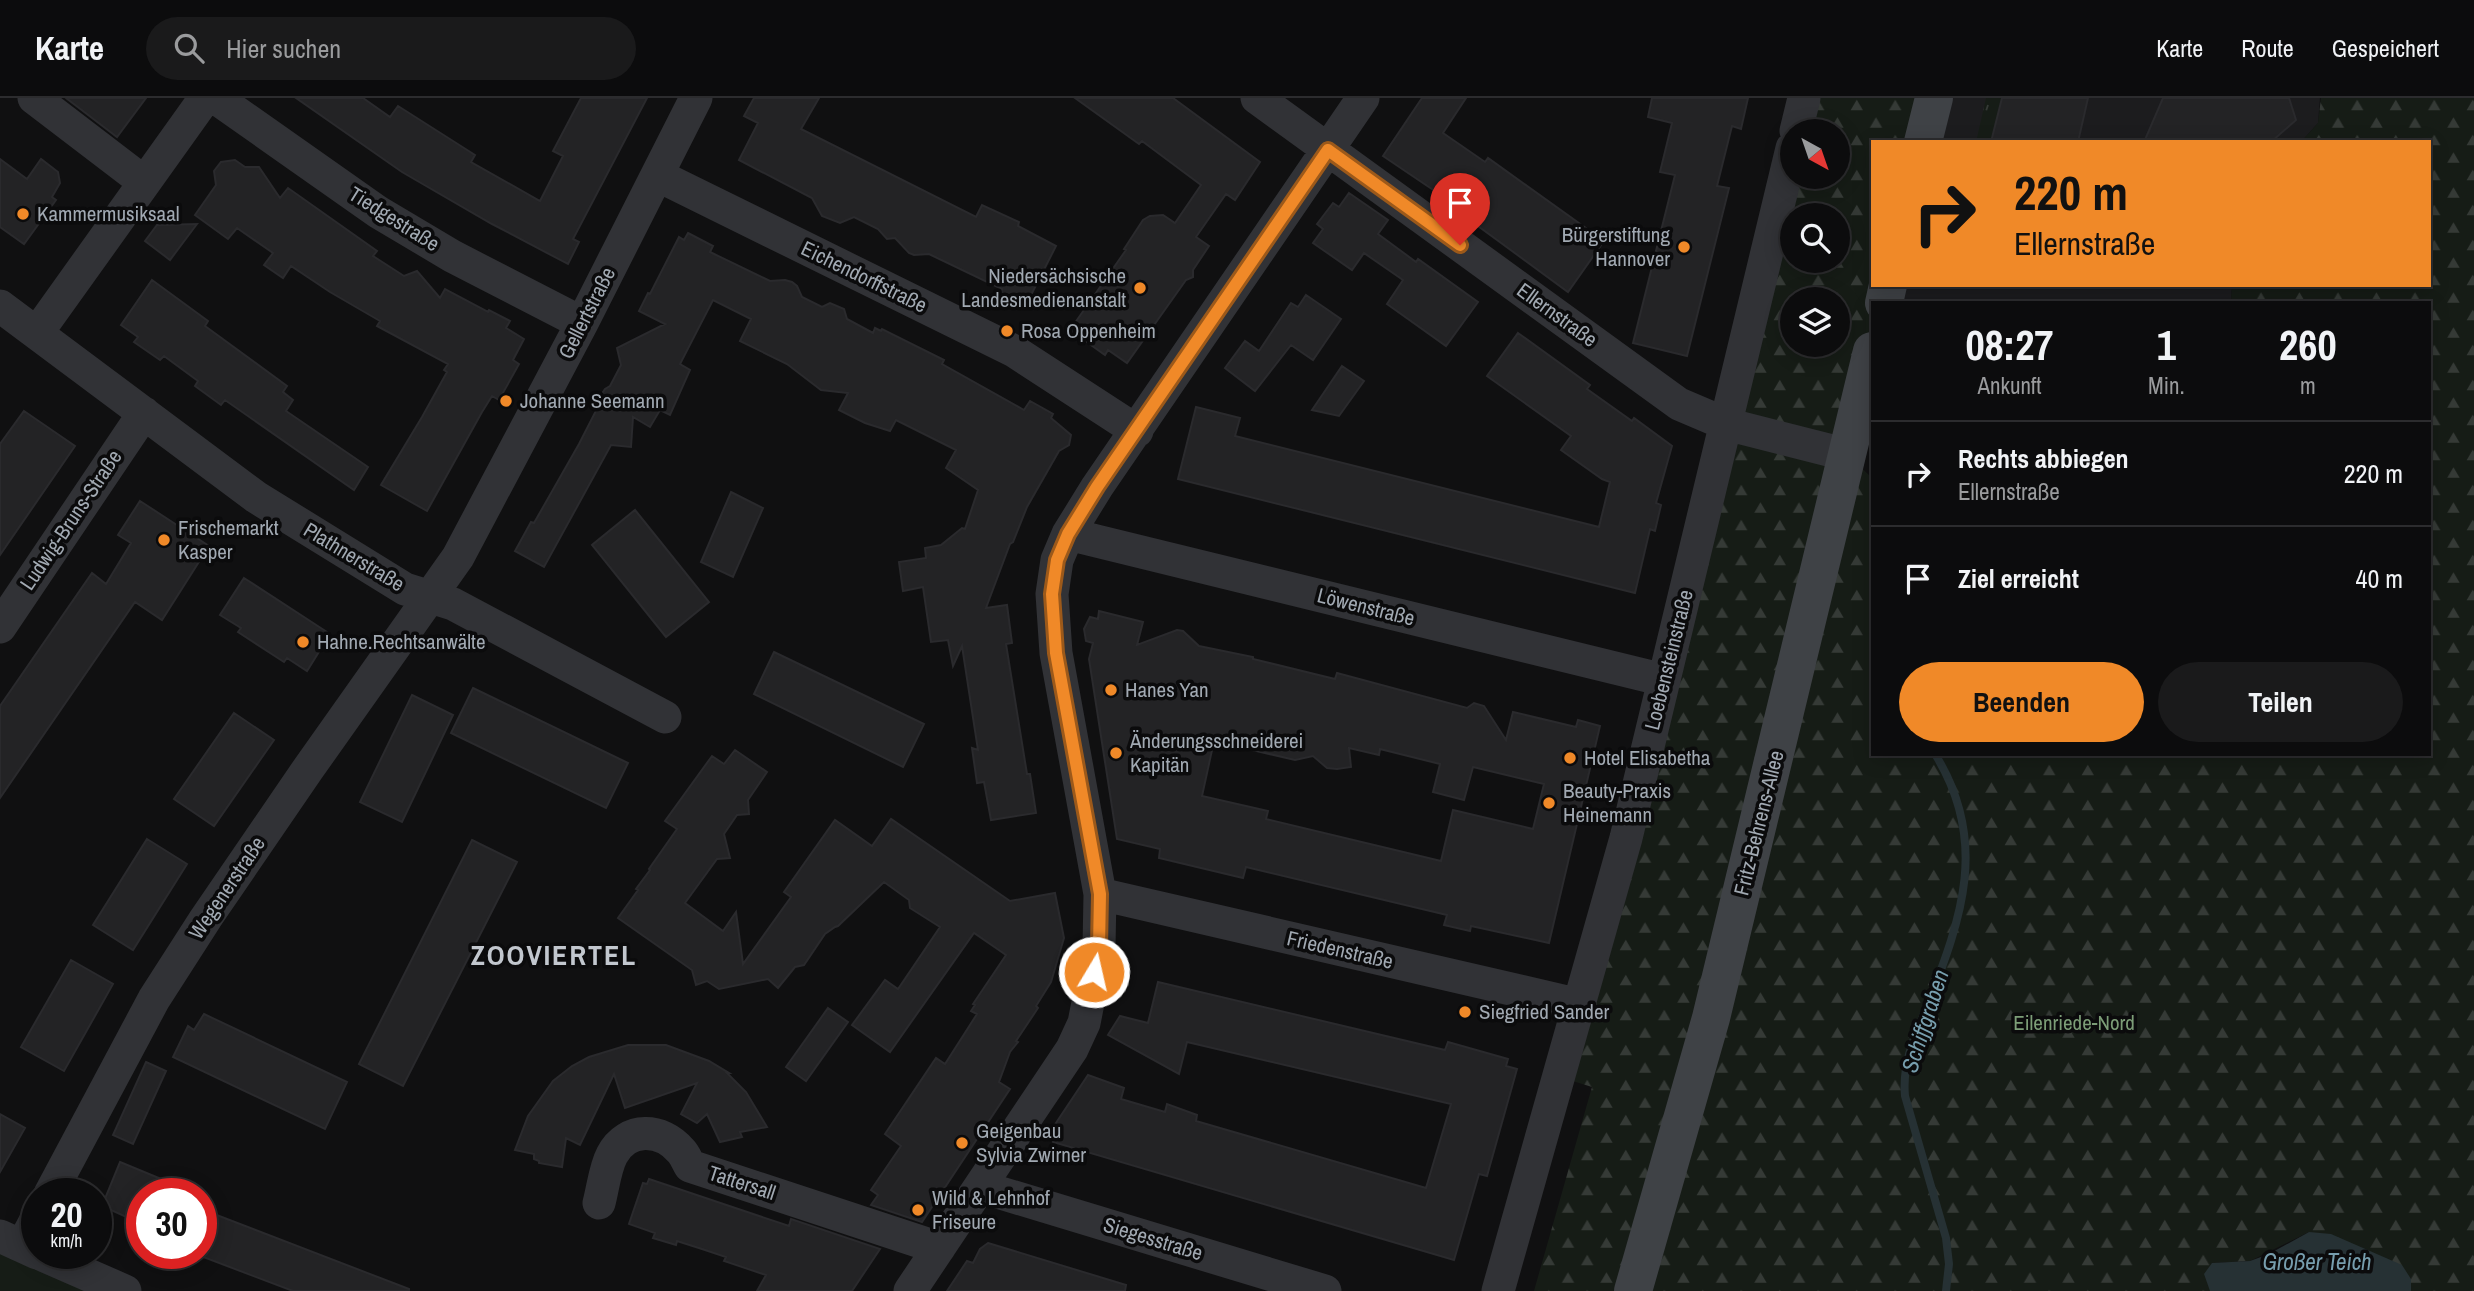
<!DOCTYPE html>
<html lang="de">
<meta charset="utf-8">
<style>
body{margin:0;font-family:"Archivo Narrow",sans-serif;background:#1a1a1b;color:#f1f3f6;height:100vh;display:flex;flex-direction:column;font-size:26px;white-space:nowrap}
*{box-sizing:border-box;margin:0}
p{font-size:23px;color:#9a9b9d}
.icon{flex:none;width:38px;height:38px;fill:none;stroke:currentColor;stroke-width:2;stroke-linecap:round;stroke-linejoin:round}
.map{position:relative;flex:1;overflow:hidden}
.side{position:absolute;left:1871px;top:203px;width:560px;height:455px;display:flex;flex-direction:column;background:#0c0c0d;border-radius:0px;box-shadow:0 4px 18px #0003,0 0 0 2px #2c2c2e}
.side>*{flex:none}
.banner{position:absolute;left:1871px;top:42px;width:560px;height:147px;border-radius:0px;box-shadow:0 4px 18px #0003,0 0 0 2px #2c2c2e;background:#f08928;color:#111;overflow:hidden}
.needle{width:46px;rotate:140deg}
.controls{position:absolute;left:1780px;top:21px;display:grid;gap:14px}
.controls a{display:grid;place-items:center;width:70px;height:70px;border-radius:50%;background:#0c0c0d;box-shadow:0 4px 18px #0003,0 0 0 2px #2c2c2e;font-size:35px}
.speed{position:absolute;left:21px;top:1080px;display:flex;gap:14px;font-size:35px;font-weight:700;text-align:center}
.speed>*{display:grid;place-content:center;width:91px;height:91px;border-radius:50%;background:#0c0c0d;box-shadow:0 4px 18px #0003,0 0 0 2px #2c2c2e;line-height:1}
.speed small{font-size:18px;font-weight:400}
.speed .limit{border:10px solid #d22;background:#fff;color:#111}
.pin{position:absolute;display:grid;place-items:center;width:60px;height:60px;color:#fff;margin:-72px -30px;border-radius:50% 50% 50% 0;rotate:-45deg;box-shadow:0 0 7px #0007}
.pin .icon{rotate:45deg}
.me{position:absolute;width:77px;margin:-38px;rotate:9deg;stroke-linejoin:round;filter:drop-shadow(0 0 5px #0008)}
.turn{display:flex;align-items:center;gap:24px;height:147px;padding:0 28px;font-size:32px}
.turn .icon{width:91px;height:91px;stroke-width:2.5}
.turn b{display:block;font-size:49px;line-height:60px}
.eta{display:flex;justify-content:space-evenly;align-items:center;height:119px;text-align:center}
.eta b{font-size:42px;font-weight:800;line-height:49px}
.action{display:flex;gap:14px;margin-top:auto;padding:14px 28px}
.action a{flex:1;height:80px;border-radius:42px;background:#f08928;color:#111;font-size:28px;font-weight:800;line-height:80px;text-align:center}
.action a+a{background:#1a1a1b;color:#f1f3f6}
ul{padding:0;list-style:none}
li{display:flex;align-items:center;gap:21px;height:105px;padding:0 28px;border-top:2px solid #2c2c2e}
li div{flex:1}
li b{display:block;font-size:26px}
li em{font-style:normal}
header{display:flex;align-items:center;gap:42px;box-sizing:border-box;height:98px;padding:0 35px;background:#0c0c0d;border-bottom:2px solid #2c2c2e}
header strong{font-size:33px}
nav{display:flex;gap:38px;margin-inline-start:auto;font-size:24px}
.search{width:490px;height:63px;background:#1a1a1b;display:flex;align-items:center;gap:18px;box-sizing:border-box;padding:0 24px;border-radius:38px;color:#9a9b9d;font-size:26px}
.map>svg:first-child{display:block}
.built{fill:#1c1c1e}
.grass{fill:url(#grass-tufts)}
.forest{fill:url(#forest-firs);fill-rule:evenodd}
.park{fill:#161c16}
.water{fill:#263134}
.lines{fill:none;stroke-linecap:round;stroke-linejoin:round}
.stream{stroke:#263134;stroke-width:8}
.building{fill:#232325;stroke:#2a2a2d;stroke-width:2;fill-rule:evenodd}
.street{stroke:#313236;stroke-width:33}
.secondary{stroke:#3f4246;stroke-width:38}
.route-casing{stroke:#9c591a;stroke-width:18}
.route{stroke:#f08928;stroke-width:12}
.poi-dot{fill:#f08928;stroke:#0b0b0c;stroke-width:2.5}
.labels{text-anchor:middle;stroke-width:7;stroke-linejoin:round;paint-order:stroke}
.poi-label{font-size:21px;fill:#a1a9b2;stroke:#0b0b0c;text-anchor:start}
.street-label{font-size:21px;fill:#a1a9b2;stroke:#0b0b0c}
.park-label{font-size:21px;fill:#7c9d77;stroke:#0b0b0c}
.water-label{font-size:23px;font-style:italic;fill:#779eae;stroke:#0b0b0c}
.district-label{font-size:28px;font-weight:bold;letter-spacing:2px;fill:#c2c7ce;stroke:#0b0b0c}
</style>
<header>
<strong>Karte</strong>
<div class="search"><svg class="icon" aria-label="search" viewBox="0 0 24 24"><circle cx="10" cy="10" r="6"/><path d="M15 15l6 6"/></svg>Hier suchen</div>
<nav><a>Karte</a><a>Route</a><a>Gespeichert</a></nav>
</header>
<div class="map">
<svg width="2474" height="1193" viewBox="0 0 2474 1193">
<defs>
<pattern id="grass-tufts" width="24" height="20" patternUnits="userSpaceOnUse" patternTransform="scale(1.75)"><rect width="24" height="20" fill="#161c16"/><path d="M3 7l-1-3M5 7V3M7 7l1-3M15 17l-1-3M17 17v-4M19 17l1-3" fill="none" stroke="#353a36"/></pattern>
<pattern id="forest-firs" width="22" height="20" patternUnits="userSpaceOnUse" patternTransform="scale(1.75)"><rect width="22" height="20" fill="#161c16"/><path d="M5 1l3.5 6h-7zM16 11l3.5 6h-7z" fill="#353a36"/></pattern>
</defs>
<rect width="100%" height="100%" fill="#101011"/>
<!-- built -->
<path class="built" d="M 1934,0 L 2320,0 L 2318,25 L 2301,44 L 1923,44 Z
M 1888,187 L 2232,187 L 2231,205 L 1884,205 Z"/>
<!-- grass -->
<path class="grass" d="M 1986,0 L 2002,0 L 1991,44 L 1976,44 Z"/>
<!-- forest -->
<path class="forest" d="M 1804,0 L 1934,0 L 1923,44 L 1872,44 L 1872,253 L 1848,357 L 1872,380 L 1872,656 L 2429,656 L 2429,205 L 2231,205 L 2232,187 L 2429,187 L 2429,44 L 2301,44 L 2318,25 L 2321,0 L 2474,0 L 2474,1193 L 2411,1193 L 2411,1181 L 2309,1134 L 2250,1163 L 2212,1165 L 2210,1193 L 1534,1193 L 1592,989 L 1560,979 L 1792,79 L 1838,79 L 1838,33 L 1796,33 ZM 1792,117 L 1838,117 L 1838,163 L 1792,163 ZM 1792,201 L 1838,201 L 1838,247 L 1792,247 Z"/>
<!-- park -->
<path class="park" d="M 0,1138 L 125,1193 L 0,1193 Z"/>
<!-- water -->
<path class="water" d="M 2309,1134 L 2331,1136 L 2402,1167 L 2411,1181 L 2411,1193 L 2210,1193 L 2204,1176 L 2212,1165 L 2250,1163 L 2269,1156 Z"/>
<g class="lines">
<!-- stream -->
<path class="stream" d="M 1935,656 C 1989,743 1962,819 1928,906 C 1915,937 1902,964 1905,998 L 1946,1140 L 1949,1166 L 1946,1193"/>
</g>
<!-- building -->
<path class="building" d="M 66,0 L 146,0 L 117,39 Z
M 296,0 L 363,0 L 390,19 L 398,8 L 475,57 L 471,64 L 540,103 L 563,58 L 553,53 L 581,0 L 647,0 L 573,141 L 579,144 L 568,166 L 492,126 L 402,74 Z
M 754,0 L 819,0 L 801,31 L 976,119 L 982,107 L 1019,124 L 1018,128 L 1056,148 L 1028,203 L 1007,206 L 1001,198 L 1002,191 L 929,156 L 914,157 L 909,155 L 895,140 L 887,141 L 878,131 L 854,119 L 840,125 L 822,118 L 812,100 L 739,62 L 758,25 L 744,18 Z
M 1075,0 L 1173,0 L 1260,64 L 1235,102 L 1226,96 L 1196,139 L 1209,148 L 1193,172 L 1193,179 L 1186,182 L 1127,265 L 1108,252 L 1105,257 L 1070,232 L 1126,152 L 1124,151 L 1143,122 L 1150,118 L 1163,117 L 1175,125 L 1201,87 L 1142,43 L 1139,46 Z
M 1422,0 L 1466,0 L 1443,35 L 1485,64 L 1488,60 L 1604,143 L 1568,194 L 1452,109 L 1454,106 L 1383,58 Z
M 1652,0 L 1748,0 L 1741,31 L 1732,28 L 1717,88 L 1729,90 L 1687,258 L 1633,245 L 1675,77 L 1660,74 L 1672,25 L 1648,19 Z
M 2002,0 L 2088,0 L 2078,44 L 1991,44 Z
M 2163,0 L 2289,0 L 2296,22 L 2271,44 L 2144,44 Z
M 0,61 L 27,81 L 41,61 L 58,74 L 60,85 L 52,99 L 56,102 L 24,146 L 0,129 Z
M 235,62 L 245,69 L 259,69 L 280,100 L 288,90 L 377,153 L 373,158 L 404,178 L 417,173 L 440,200 L 445,191 L 488,214 L 489,212 L 510,223 L 506,230 L 524,241 L 513,262 L 519,266 L 499,302 L 492,298 L 482,314 L 427,413 L 381,387 L 422,319 L 447,274 L 444,272 L 448,266 L 377,228 L 380,223 L 330,194 L 291,168 L 283,180 L 264,167 L 273,155 L 237,130 L 228,141 L 195,117 L 216,87 L 214,73 L 221,64 Z
M 1349,95 L 1388,122 L 1378,136 L 1416,164 L 1418,161 L 1478,204 L 1446,248 L 1387,206 L 1403,182 L 1364,155 L 1352,172 L 1313,145 L 1323,131 L 1317,126 L 1333,105 L 1339,109 Z
M 197,126 L 170,162 L 145,143 L 157,127 Z
M 688,135 L 713,148 L 710,154 L 770,183 L 785,182 L 792,184 L 797,188 L 802,199 L 822,209 L 830,205 L 844,211 L 847,221 L 873,235 L 875,230 L 881,233 L 882,231 L 944,262 L 942,266 L 1024,312 L 1030,303 L 1053,316 L 1051,320 L 1071,337 L 1069,347 L 1059,353 L 1027,409 L 1013,444 L 1010,446 L 986,510 L 1007,507 L 1012,545 L 1006,546 L 1027,676 L 1030,676 L 1036,715 L 991,722 L 984,684 L 977,685 L 972,650 L 978,652 L 962,548 L 953,568 L 948,542 L 931,544 L 923,489 L 903,493 L 899,464 L 926,460 L 925,450 L 941,447 L 962,430 L 965,431 L 978,392 L 946,370 L 956,352 L 896,322 L 890,333 L 865,325 L 839,312 L 848,295 L 821,292 L 787,266 L 740,243 L 751,221 L 713,202 L 680,266 L 690,272 L 670,317 L 660,312 L 650,329 L 633,319 L 631,349 L 611,347 L 544,469 L 515,453 L 531,424 L 534,425 L 579,346 L 602,301 L 601,297 L 605,291 L 610,288 L 621,267 L 617,250 L 665,226 L 639,213 L 648,195 L 650,196 L 679,139 L 684,142 Z
M 152,182 L 208,223 L 205,228 L 287,288 L 283,294 L 293,302 L 286,313 L 368,369 L 354,392 L 225,302 L 221,307 L 195,288 L 198,283 L 164,258 L 160,262 L 134,244 L 138,239 L 121,227 Z
M 1306,197 L 1341,221 L 1313,262 L 1291,247 L 1255,293 L 1225,270 L 1245,243 L 1259,253 L 1291,205 L 1298,209 Z
M 1518,235 L 1590,287 L 1587,291 L 1632,323 L 1634,320 L 1672,348 L 1656,405 L 1661,407 L 1655,433 L 1650,431 L 1635,495 L 1178,381 L 1196,309 L 1240,320 L 1235,338 L 1599,429 L 1610,384 L 1602,381 L 1561,352 L 1571,338 L 1487,278 Z
M 1342,268 L 1364,283 L 1339,318 L 1312,312 Z
M 24,313 L 75,348 L 0,457 L 0,346 Z
M 731,394 L 763,410 L 733,479 L 701,464 Z
M 140,403 L 209,448 L 162,522 L 135,504 L 0,700 L 0,608 L 92,475 L 106,486 L 131,445 L 118,437 Z
M 635,412 L 709,504 L 666,539 L 592,447 Z
M 244,480 L 330,536 L 307,573 L 287,560 L 284,564 L 238,534 L 241,530 L 220,517 Z
M 1099,513 L 1143,524 L 1137,547 L 1177,532 L 1183,533 L 1199,548 L 1253,559 L 1253,561 L 1335,581 L 1337,575 L 1467,610 L 1474,605 L 1484,608 L 1506,642 L 1513,614 L 1576,629 L 1578,622 L 1600,628 L 1549,845 L 1471,828 L 1470,833 L 1444,827 L 1447,817 L 1246,769 L 1243,780 L 1159,760 L 1160,751 L 1117,741 L 1089,561 L 1093,545 L 1086,543 L 1084,531 L 1090,519 L 1098,521 ZM 1214,643 L 1295,662 L 1313,658 L 1327,670 L 1337,671 L 1351,669 L 1349,650 L 1379,657 L 1380,651 L 1440,666 L 1433,694 L 1464,702 L 1473,669 L 1544,686 L 1533,731 L 1453,712 L 1441,763 L 1266,721 L 1268,713 L 1202,698 Z
M 774,554 L 924,626 L 903,669 L 754,596 Z
M 473,590 L 628,665 L 606,710 L 451,635 Z
M 412,597 L 453,617 L 402,724 L 360,704 Z
M 234,615 L 274,642 L 214,728 L 174,701 Z
M 735,652 L 767,674 L 748,702 L 749,716 L 737,717 L 724,736 L 730,760 L 717,761 L 685,805 L 723,833 L 736,814 L 743,866 L 791,799 L 784,794 L 835,722 L 872,748 L 891,721 L 1010,803 L 1055,795 L 1064,840 L 1051,884 L 1036,908 L 1038,910 L 1016,943 L 1018,944 L 1010,954 L 999,984 L 1010,991 L 922,1124 L 871,1107 L 878,1097 L 871,1092 L 901,1048 L 885,1036 L 936,960 L 945,966 L 977,916 L 971,913 L 975,907 L 973,906 L 1006,857 L 974,835 L 890,954 L 852,927 L 885,882 L 898,891 L 940,829 L 910,810 L 909,802 L 884,784 L 838,828 L 835,829 L 825,836 L 804,867 L 795,869 L 778,890 L 768,881 L 719,891 L 707,883 L 696,887 L 692,872 L 618,820 L 638,792 L 636,791 L 650,772 L 649,771 L 677,731 L 665,723 L 712,658 L 724,666 Z
M 147,741 L 187,766 L 133,852 L 93,827 Z
M 472,742 L 517,764 L 403,988 L 359,966 Z
M 71,862 L 113,886 L 64,973 L 21,949 Z
M 1158,884 L 1445,952 L 1448,944 L 1508,961 L 1506,968 L 1517,971 L 1487,1078 L 1479,1076 L 1454,1162 L 1053,1044 L 1050,1034 L 1088,977 L 1124,990 L 1121,1001 L 1165,1014 L 1167,1006 L 1197,1017 L 1196,1023 L 1426,1090 L 1451,1006 L 1187,944 L 1179,976 L 1108,937 L 1120,918 L 1148,925 Z
M 828,910 L 848,924 L 806,983 L 786,969 Z
M 204,916 L 347,984 L 325,1031 L 173,959 L 188,928 L 194,932 Z
M 628,947 L 666,947 L 709,963 L 729,975 L 727,975 L 746,994 L 767,1029 L 740,1034 L 742,1039 L 720,1044 L 707,1016 L 697,1025 L 681,1016 L 697,985 L 625,1010 L 614,976 L 580,1047 L 566,1040 L 562,1069 L 539,1065 L 539,1063 L 534,1061 L 534,1056 L 515,1052 L 528,1018 L 553,983 L 572,968 L 589,959 Z
M 146,964 L 166,973 L 133,1046 L 113,1037 Z
M 0,1016 L 25,1030 L 0,1074 Z
M 120,1064 L 195,1095 L 195,1096 L 142,1096 L 142,1126 L 102,1108 Z
M 649,1081 L 789,1128 L 791,1121 L 880,1151 L 852,1193 L 757,1193 L 766,1177 L 724,1163 L 726,1159 L 702,1151 L 677,1143 L 676,1147 L 653,1140 L 655,1135 L 629,1126 L 643,1085 L 647,1086 Z
M 201,1111 L 409,1191 L 409,1193 L 293,1193 L 198,1157 L 199,1155 L 208,1155 L 201,1152 Z
M 988,1145 L 1126,1187 L 1125,1193 L 947,1193 L 967,1163 L 973,1165 L 980,1151 Z"/>
<g class="lines">
<!-- street -->
<path class="street" d="M 34,0 L 144,84
M 216,0 L 378,114 L 452,158 L 582,225
M 1257,0 L 1679,306 L 1726,326 L 1848,357
M 1796,33 L 1804,0
M 657,77 L 1014,253 L 1137,333
M 0,208 L 256,399 L 405,491 L 453,506 L 665,619
M 37,235 L 205,0
M 1068,436 L 1664,582
M 0,529 L 144,315
M 1100,796 L 1580,907
M 981,1089 L 1325,1193
M 50,1096 L 154,901 L 206,820 L 308,671 L 458,459 L 582,225 L 696,0
M 599,1105 C 603,1090 605,1070 612,1057 C 627,1028 662,1030 681,1053 C 685,1057 687,1063 690,1068 L 939,1150
M 0,1138 L 37,1155
M 22,1148 L 37,1120
M 38,1155 L 125,1193
M 910,1193 L 1072,951 L 1084,925 L 1099,849 L 1100,796 L 1056,555 L 1052,496 L 1057,462 L 1068,436 L 1097,389 L 1363,0
M 1498,1193 L 1626,740 L 1792,50"/>
<!-- secondary -->
<path class="secondary" d="M 1923,44 L 1934,0
M 1884,205 L 1888,187
M 1633,1193 L 1711,920 L 1872,253"/>
</g>
<g class="lines">
<!-- route casing -->
<g class="route-casing">
<path id="route" d="M 1094,874 L 1099,849 L 1100,796 L 1056,555 L 1052,496 L 1057,462 L 1068,436 L 1097,389 L 1328,52 L 1460,147"/>
</g>
<!-- route -->
<use href="#route" class="route"/>
</g>
<!-- markers -->
<g class="poi-dot">
<circle cx="23" cy="116" r="7"/>
<circle cx="1684" cy="149" r="7"/>
<circle cx="1140" cy="190" r="7"/>
<circle cx="1007" cy="233" r="7"/>
<circle cx="506" cy="303" r="7"/>
<circle cx="164" cy="442" r="7"/>
<circle cx="303" cy="544" r="7"/>
<circle cx="1111" cy="592" r="7"/>
<circle cx="1116" cy="655" r="7"/>
<circle cx="1570" cy="660" r="7"/>
<circle cx="1549" cy="705" r="7"/>
<circle cx="1465" cy="914" r="7"/>
<circle cx="962" cy="1045" r="7"/>
<circle cx="918" cy="1112" r="7"/>
</g>
<g class="labels">
<!-- poi labels -->
<g class="poi-label">
<text x="37" y="123">Kammermusiksaal</text>
<text x="1670" y="144" text-anchor="end">Bürgerstiftung<tspan x="1670" dy="24">Hannover</tspan></text>
<text x="1126" y="185" text-anchor="end">Niedersächsische<tspan x="1126" dy="24">Landesmedienanstalt</tspan></text>
<text x="1021" y="240">Rosa Oppenheim</text>
<text x="520" y="310">Johanne Seemann</text>
<text x="178" y="437">Frischemarkt<tspan x="178" dy="24">Kasper</tspan></text>
<text x="317" y="551">Hahne.Rechtsanwälte</text>
<text x="1125" y="599">Hanes Yan</text>
<text x="1130" y="650">Änderungsschneiderei<tspan x="1130" dy="24">Kapitän</tspan></text>
<text x="1584" y="667">Hotel Elisabetha</text>
<text x="1563" y="700">Beauty-Praxis<tspan x="1563" dy="24">Heinemann</tspan></text>
<text x="1479" y="921">Siegfried Sander</text>
<text x="976" y="1040">Geigenbau<tspan x="976" dy="24">Sylvia Zwirner</tspan></text>
<text x="932" y="1107">Wild &amp; Lehnhof<tspan x="932" dy="24">Friseure</tspan></text>
</g>
<!-- street labels -->
<g class="street-label">
<text transform="translate(394 121) rotate(32)" y="7">Tiedgestraße</text>
<text transform="translate(864 179) rotate(26)" y="7">Eichendorffstraße</text>
<text transform="translate(587 215) rotate(-63)" y="7">Gellertstraße</text>
<text transform="translate(1557 217) rotate(36)" y="7">Ellernstraße</text>
<text transform="translate(71 422) rotate(-56)" y="7">Ludwig-Bruns-Straße</text>
<text transform="translate(354 459) rotate(31)" y="7">Plathnerstraße</text>
<text transform="translate(1366 509) rotate(14)" y="7">Löwenstraße</text>
<text transform="translate(1669 562) rotate(-76)" y="7">Loebensteinstraße</text>
<text transform="translate(1759 725) rotate(-76)" y="7">Fritz-Behrens-Allee</text>
<text transform="translate(227 790) rotate(-56)" y="7">Wegenerstraße</text>
<text transform="translate(1340 852) rotate(13)" y="7">Friedenstraße</text>
<text transform="translate(742 1085) rotate(18)" y="7">Tattersall</text>
<text transform="translate(1153 1141) rotate(17)" y="7">Siegesstraße</text>
</g>
<!-- park labels -->
<g class="park-label">
<text x="2074" y="932">Eilenriede-Nord</text>
</g>
<!-- water labels -->
<g class="water-label">
<text transform="translate(1925 923) rotate(-72)" y="8">Schiffgraben</text>
<text x="2317" y="1172">Großer Teich</text>
</g>
<!-- district labels -->
<g class="district-label">
<text x="554" y="867">ZOOVIERTEL</text>
</g>
</g>
</svg>
<div class="controls">
<a><svg class="needle" viewBox="-14 -14 28 28"><path d="M0-13l5 13h-10z" fill="#e53935"/><path d="M0 13l5-13h-10z" fill="#9a9b9d"/></svg></a>
<a><svg class="icon" aria-label="search" viewBox="0 0 24 24"><circle cx="10" cy="10" r="6"/><path d="M15 15l6 6"/></svg></a>
<a><svg class="icon" aria-label="layers" viewBox="0 0 24 24"><path d="M12 4l9 5-9 5-9-5zM3 14l9 5 9-5"/></svg></a>
</div>
<div class="speed"><div>20<small>km/h</small></div><div class="limit">30</div></div>
<div class="pin" style="left:1460px;top:147px;background:#d93025"><svg class="icon" aria-label="arrive" viewBox="0 0 24 24"><path d="M6 21V4h12l-3 4 3 4H6"/></svg></div>
<svg class="me" style="left:1094px;top:874px" viewBox="-20 -20 40 40"><circle r="17" fill="#f08928" stroke="#fff" stroke-width="3"/><path d="M0-11L8 9 0 5-8 9z" fill="#fff"/></svg>
<div class="banner">
<div class="turn"><svg class="icon" aria-label="right" viewBox="0 0 24 24"><path d="M7 20v-9h11M14 6l5 5-5 5"/></svg><div><b>220 m</b>Ellernstraße</div></div>
</div>
<section class="side">
<div class="eta">
<div><b>08:27</b><p>Ankunft</p></div>
<div><b>1</b><p>Min.</p></div>
<div><b>260</b><p>m</p></div>
</div>
<ul>
<li><svg class="icon" aria-label="right" viewBox="0 0 24 24"><path d="M7 20v-9h11M14 6l5 5-5 5"/></svg><div><b>Rechts abbiegen</b><p>Ellernstraße</p></div><em>220 m</em></li>
<li><svg class="icon" aria-label="arrive" viewBox="0 0 24 24"><path d="M6 21V4h12l-3 4 3 4H6"/></svg><div><b>Ziel erreicht</b></div><em>40 m</em></li>
</ul>
<div class="action"><a>Beenden</a><a>Teilen</a></div>
</section>
</div>
